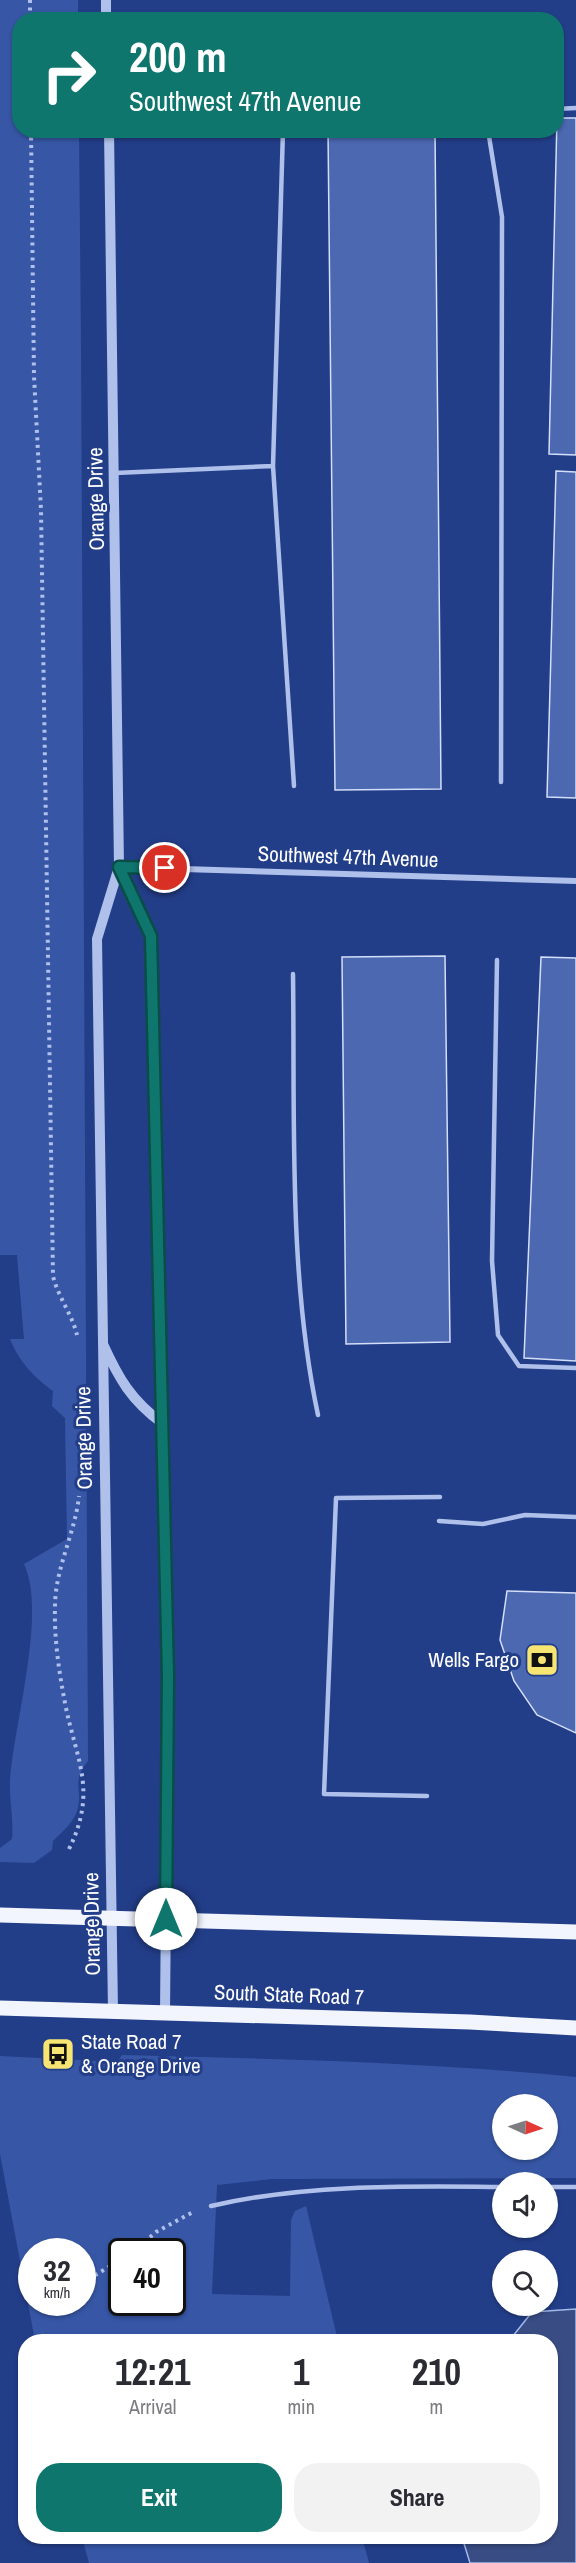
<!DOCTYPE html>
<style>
body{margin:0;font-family:"Archivo Narrow",sans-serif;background:#f2f2f3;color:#2b2b33;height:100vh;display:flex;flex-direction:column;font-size:22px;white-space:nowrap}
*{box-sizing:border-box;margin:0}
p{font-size:20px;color:#7c7c81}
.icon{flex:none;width:33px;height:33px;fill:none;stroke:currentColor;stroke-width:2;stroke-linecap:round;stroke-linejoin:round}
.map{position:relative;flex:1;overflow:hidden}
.drawer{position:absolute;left:18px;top:2334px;width:540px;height:210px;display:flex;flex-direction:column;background:#fff;border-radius:24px;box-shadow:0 2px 4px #0004}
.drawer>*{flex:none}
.banner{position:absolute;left:12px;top:12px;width:552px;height:126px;border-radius:24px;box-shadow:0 2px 4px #0004;background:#0f766e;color:#fff;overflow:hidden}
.needle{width:39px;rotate:93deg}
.controls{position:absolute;left:492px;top:2094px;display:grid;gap:12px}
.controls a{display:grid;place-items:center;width:66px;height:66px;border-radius:50%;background:#fff;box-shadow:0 2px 4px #0004;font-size:30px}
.speed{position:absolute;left:18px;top:2238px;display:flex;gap:12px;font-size:30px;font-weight:700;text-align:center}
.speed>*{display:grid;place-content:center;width:78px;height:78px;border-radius:50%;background:#fff;box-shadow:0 2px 4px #0004;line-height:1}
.speed small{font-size:15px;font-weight:400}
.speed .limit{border:3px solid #111;border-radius:9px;background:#fff;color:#111}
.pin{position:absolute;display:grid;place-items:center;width:51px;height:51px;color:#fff;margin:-26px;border:3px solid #fff;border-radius:50%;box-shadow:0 2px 6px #0007}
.me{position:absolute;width:66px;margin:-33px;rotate:0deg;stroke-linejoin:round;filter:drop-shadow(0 0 4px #0008)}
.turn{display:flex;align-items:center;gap:21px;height:126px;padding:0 18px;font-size:27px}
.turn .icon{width:78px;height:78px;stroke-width:2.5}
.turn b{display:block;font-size:42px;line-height:51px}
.eta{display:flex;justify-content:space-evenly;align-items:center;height:102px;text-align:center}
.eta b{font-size:36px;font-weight:800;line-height:42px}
.primary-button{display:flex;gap:12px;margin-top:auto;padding:12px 18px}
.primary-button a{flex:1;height:69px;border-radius:24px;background:#0f766e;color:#fff;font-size:24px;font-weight:800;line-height:69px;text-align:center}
.primary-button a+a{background:#f2f2f3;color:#2b2b33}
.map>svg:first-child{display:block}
.green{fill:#3757a6;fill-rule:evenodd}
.water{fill:#394d84;stroke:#a3b8eb;stroke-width:1.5}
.building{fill:#4b68b1;stroke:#d3def8;stroke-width:1.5}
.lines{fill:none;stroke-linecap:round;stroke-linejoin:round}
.path{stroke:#afc0ea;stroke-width:4;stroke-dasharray:3 4.5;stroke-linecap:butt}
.service{stroke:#afc0ea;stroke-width:4.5}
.minor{stroke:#afc0ea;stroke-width:6}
.tertiary{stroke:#afc0ea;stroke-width:10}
.primary{stroke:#f3f5fe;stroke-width:15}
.route-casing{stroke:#0a4d48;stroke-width:15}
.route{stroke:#0f766e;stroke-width:10}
.labels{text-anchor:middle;stroke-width:6;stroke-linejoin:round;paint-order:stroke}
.street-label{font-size:21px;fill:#fff;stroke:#233e89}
.poi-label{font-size:21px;fill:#fff;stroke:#233e89;text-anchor:end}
</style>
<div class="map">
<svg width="576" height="2563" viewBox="0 0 576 2563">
<rect width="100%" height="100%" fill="#233e89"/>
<!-- green -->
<path class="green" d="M 0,0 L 78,0 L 78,19 L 20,20 L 20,130 L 79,131 L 81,345 L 88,1761 C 70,1783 84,1789 77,1811 C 73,1823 62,1832 53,1841 L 52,1850 L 34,1863 L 0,1862 L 0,1848 L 12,1839 C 14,1820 9,1800 10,1780 C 14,1724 47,1612 24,1564 L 67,1539 L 65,1418 L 52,1406 L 53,1391 C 33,1376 20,1363 10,1339 L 24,1339 L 17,1255 L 0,1255 Z
M 122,2055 C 274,2059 425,2062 576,2077 L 576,2178 L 272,2179 L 217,2185 L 212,2294 L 290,2296 L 291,2220 L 295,2211 L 306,2206 L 338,2341 L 35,2341 L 0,2154 L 0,2056 L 117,2062 ZM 502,2104 L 548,2104 L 548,2150 L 502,2150 ZM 32,2252 L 82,2252 L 82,2302 L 32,2302 ZM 122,2252 L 172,2252 L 172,2302 L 122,2302 Z
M 82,2537 L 362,2537 L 369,2563 L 89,2563 Z"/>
<!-- water -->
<path class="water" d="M 576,2309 L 576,2563 L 470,2563 L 462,2537 L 550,2536 L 550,2342 L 509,2341 L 532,2312 Z"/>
<!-- building -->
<path class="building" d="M 557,118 L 576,118 L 576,455 L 549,454 Z
M 328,130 L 435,130 L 441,789 L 335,790 Z
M 556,471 L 576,472 L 576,798 L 547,797 Z
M 445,956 L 450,1342 L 346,1344 L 342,957 Z
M 541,957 L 576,958 L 576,1361 L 524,1358 Z
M 507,1591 L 576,1593 L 576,1733 L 537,1715 L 514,1681 L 500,1640 Z"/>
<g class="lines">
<!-- path -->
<path class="path" d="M 30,0 L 30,20
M 31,130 L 34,376 L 41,510 L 53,1276 C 58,1297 72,1314 77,1335
M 69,1849 C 98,1790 76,1760 65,1703 C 59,1672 54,1638 55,1607 C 55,1568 75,1534 79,1496
M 133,2252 L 156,2232 L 193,2212
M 82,2283 L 122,2259"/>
<!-- service -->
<path class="service" d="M 556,109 L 576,108
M 283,130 L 273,466 L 294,786
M 488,130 L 502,217 L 501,782
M 115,473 L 273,466
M 497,960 L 492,1261 L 498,1335 L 519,1366 L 576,1368
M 293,974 C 295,1117 288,1275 318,1415
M 439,1521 L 483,1524 L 525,1515 L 576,1517
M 427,1796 L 324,1794 L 336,1498 L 440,1497
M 548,2187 L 576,2187
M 211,2206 C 305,2184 406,2186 502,2187"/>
<!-- minor -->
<path class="minor" d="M 119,867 L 576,881"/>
<!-- tertiary -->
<path class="tertiary" d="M 106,0 L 106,20
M 109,130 L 119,867 L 97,939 L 113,2011
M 119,867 L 151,936 L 168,1676 L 165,2013
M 103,1344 C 119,1379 131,1400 162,1423"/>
<!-- primary -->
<path class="primary" d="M 0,1915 L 576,1932
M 0,2008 L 470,2022 L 576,2028"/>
</g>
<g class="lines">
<!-- route casing -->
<g class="route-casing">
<path id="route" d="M 165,868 L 119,867 L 151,936 L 168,1676 L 166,1919"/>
</g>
<!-- route -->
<use href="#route" class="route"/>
</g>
<!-- icons -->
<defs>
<g id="bank-square" transform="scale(1.725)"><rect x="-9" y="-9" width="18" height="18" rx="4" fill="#f6e572" stroke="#233e89"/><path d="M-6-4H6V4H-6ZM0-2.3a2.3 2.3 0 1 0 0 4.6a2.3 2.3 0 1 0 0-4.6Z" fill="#111"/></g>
<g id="bus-square" transform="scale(1.725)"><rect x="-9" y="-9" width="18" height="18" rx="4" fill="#f6e572" stroke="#233e89"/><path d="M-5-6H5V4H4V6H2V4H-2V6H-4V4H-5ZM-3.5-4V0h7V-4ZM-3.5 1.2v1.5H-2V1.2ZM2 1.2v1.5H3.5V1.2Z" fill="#111"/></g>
</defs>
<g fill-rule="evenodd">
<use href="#bank-square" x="542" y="1660"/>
<use href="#bus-square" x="58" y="2054"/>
</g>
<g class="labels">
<!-- street labels -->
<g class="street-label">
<text transform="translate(96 499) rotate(-91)" y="7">Orange Drive</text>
<text transform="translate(348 857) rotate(2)" y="7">Southwest 47th Avenue</text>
<text transform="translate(84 1438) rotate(-91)" y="7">Orange Drive</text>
<text transform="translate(92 1924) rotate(-91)" y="7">Orange Drive</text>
<text transform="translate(289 1995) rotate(2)" y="7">South State Road 7</text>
</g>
<!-- poi labels -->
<g class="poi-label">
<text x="519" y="1667">Wells Fargo</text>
<text x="81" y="2049" text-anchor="start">State Road 7<tspan x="81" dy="24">&amp; Orange Drive</tspan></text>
</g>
</g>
</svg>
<div class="controls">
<a><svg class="needle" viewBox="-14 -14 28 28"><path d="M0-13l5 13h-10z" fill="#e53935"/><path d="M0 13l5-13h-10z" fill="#7c7c81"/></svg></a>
<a><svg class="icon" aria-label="sound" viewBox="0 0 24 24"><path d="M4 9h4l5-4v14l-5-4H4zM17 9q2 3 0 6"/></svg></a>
<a><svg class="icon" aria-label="search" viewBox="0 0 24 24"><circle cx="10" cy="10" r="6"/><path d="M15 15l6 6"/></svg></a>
</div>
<div class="speed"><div>32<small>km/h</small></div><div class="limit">40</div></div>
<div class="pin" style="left:165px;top:868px;background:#d93025"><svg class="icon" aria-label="arrive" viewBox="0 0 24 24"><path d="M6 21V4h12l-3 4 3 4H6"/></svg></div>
<svg class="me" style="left:166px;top:1919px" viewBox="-20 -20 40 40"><circle r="19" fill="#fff"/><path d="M0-13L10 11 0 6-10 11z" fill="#0f766e"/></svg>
<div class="banner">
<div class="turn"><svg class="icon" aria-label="right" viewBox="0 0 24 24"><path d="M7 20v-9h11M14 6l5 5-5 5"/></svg><div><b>200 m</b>Southwest 47th Avenue</div></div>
</div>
<section class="drawer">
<div class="eta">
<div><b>12:21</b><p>Arrival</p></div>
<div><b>1</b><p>min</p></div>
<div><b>210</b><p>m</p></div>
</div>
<div class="primary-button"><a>Exit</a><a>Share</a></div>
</section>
</div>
